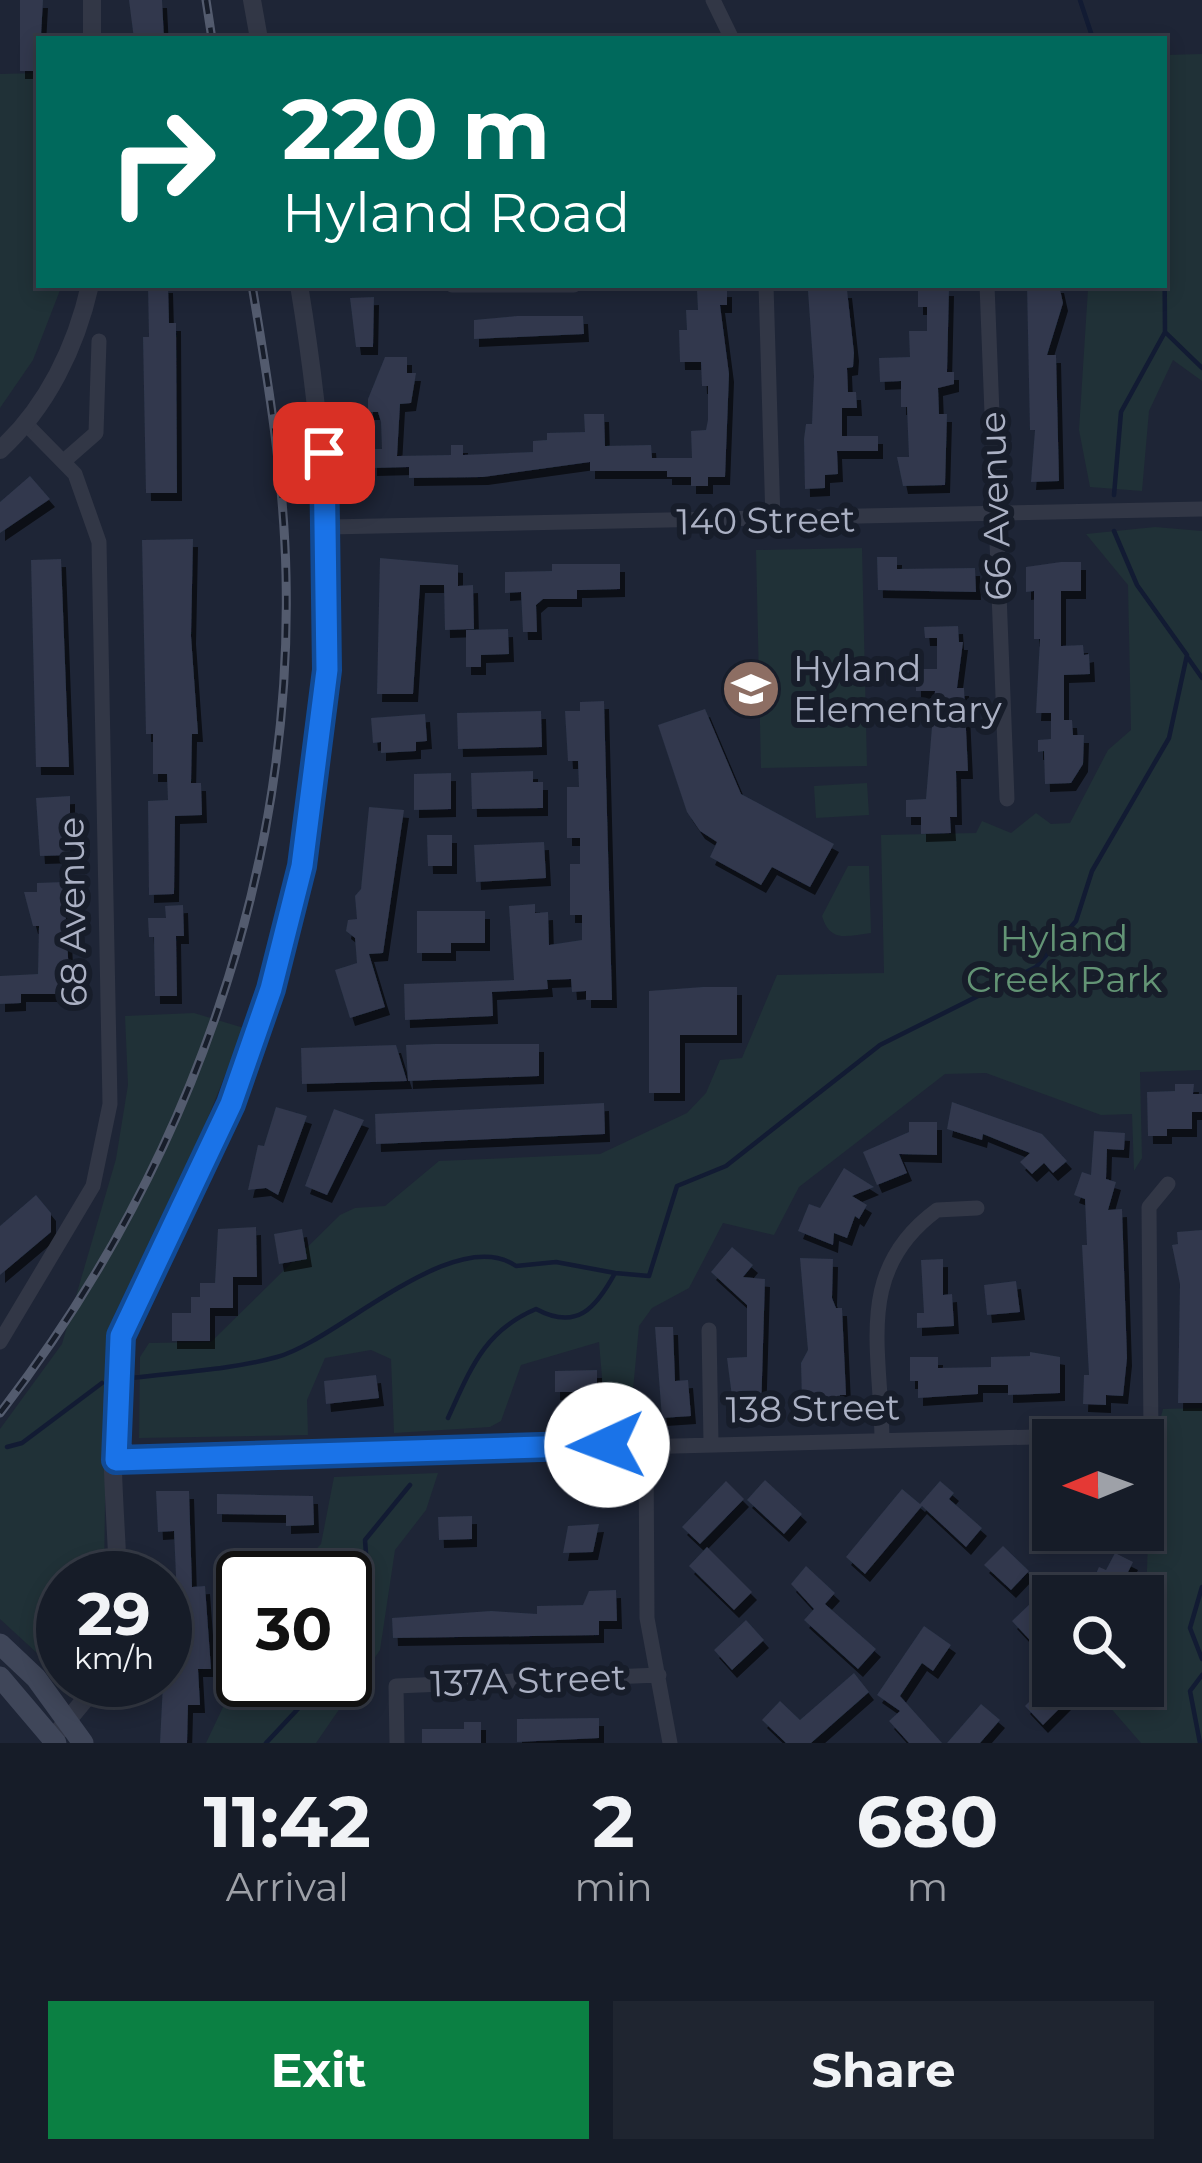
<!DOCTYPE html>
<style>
body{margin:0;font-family:Montserrat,sans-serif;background:#1f2530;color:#f1f3f6;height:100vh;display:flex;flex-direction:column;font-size:45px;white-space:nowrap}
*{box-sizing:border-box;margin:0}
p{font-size:39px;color:#9ea1a8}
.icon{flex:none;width:66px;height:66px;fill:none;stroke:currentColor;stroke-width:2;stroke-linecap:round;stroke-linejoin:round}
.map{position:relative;height:1743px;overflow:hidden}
.drawer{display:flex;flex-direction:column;background:#161c28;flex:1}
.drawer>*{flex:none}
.banner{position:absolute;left:36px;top:36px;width:1131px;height:252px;border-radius:0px;box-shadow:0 6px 18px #0003,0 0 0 3px #353a45;background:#00695c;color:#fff;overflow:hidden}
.needle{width:78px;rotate:269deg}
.controls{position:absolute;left:1032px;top:1419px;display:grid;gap:24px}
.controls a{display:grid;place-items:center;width:132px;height:132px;border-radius:0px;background:#161c28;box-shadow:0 6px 18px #0003,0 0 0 3px #353a45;font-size:60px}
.speed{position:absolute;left:36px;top:1551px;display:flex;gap:24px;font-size:60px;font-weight:700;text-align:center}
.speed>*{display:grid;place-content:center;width:156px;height:156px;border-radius:50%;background:#161c28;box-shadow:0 6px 18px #0003,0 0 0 3px #353a45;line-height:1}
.speed small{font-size:30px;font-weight:400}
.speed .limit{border:6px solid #111;border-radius:18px;background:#fff;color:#111}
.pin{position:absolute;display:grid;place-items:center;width:102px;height:102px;color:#fff;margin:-51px;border-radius:24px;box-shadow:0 6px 18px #0006}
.me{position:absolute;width:132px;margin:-66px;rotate:268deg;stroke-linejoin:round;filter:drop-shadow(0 0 9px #0008)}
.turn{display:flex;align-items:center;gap:42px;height:252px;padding:0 48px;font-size:54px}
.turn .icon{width:156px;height:156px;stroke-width:2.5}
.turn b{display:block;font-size:84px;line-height:102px}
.eta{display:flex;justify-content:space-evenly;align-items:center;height:204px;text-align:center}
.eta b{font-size:72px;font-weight:700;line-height:84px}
.cta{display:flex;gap:24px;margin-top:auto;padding:24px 48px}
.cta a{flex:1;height:138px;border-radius:0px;background:#0b8043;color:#fff;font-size:48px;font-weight:700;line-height:138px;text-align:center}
.cta a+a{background:#1f2530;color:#f1f3f6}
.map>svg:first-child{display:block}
.green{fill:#203137}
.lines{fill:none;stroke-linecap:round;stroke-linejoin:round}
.stream{stroke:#121b33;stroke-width:4.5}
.building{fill:#30384d;filter:url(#shadow)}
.minor{stroke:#323746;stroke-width:15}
.tertiary{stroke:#323746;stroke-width:18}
.secondary{stroke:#3f4659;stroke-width:21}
.rail-casing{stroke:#535b6e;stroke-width:9}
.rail{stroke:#171d2a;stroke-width:4.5;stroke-dasharray:14;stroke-linecap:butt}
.route-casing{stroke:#114b97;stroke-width:30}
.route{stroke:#1a73e8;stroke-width:21}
.labels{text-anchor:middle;stroke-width:12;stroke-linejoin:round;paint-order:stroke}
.street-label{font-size:36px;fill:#abb1c4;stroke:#171d2a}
.poi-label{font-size:36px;fill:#abb1c4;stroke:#171d2a;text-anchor:start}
.park-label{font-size:36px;fill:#639475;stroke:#171d2a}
</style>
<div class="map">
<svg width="1202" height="1743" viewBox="0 0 1202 1743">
<defs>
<filter id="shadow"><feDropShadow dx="5" dy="8" stdDeviation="0" flood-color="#0009"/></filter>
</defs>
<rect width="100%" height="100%" fill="#1e2536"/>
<!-- green -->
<path class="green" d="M 1202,54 L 1202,381 L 1173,360 L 1149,411 L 1142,491 L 1090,487 L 1079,430 L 1088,289 L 1164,285 L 1164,55 Z
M 39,73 L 39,285 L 62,285 L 33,360 L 0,408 L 0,74 Z
M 1155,527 L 1202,531 L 1202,1070 L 1140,1072 L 1142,1158 L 1134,1171 L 1132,1114 L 1101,1115 L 986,1073 L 945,1074 L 799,1187 L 774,1235 L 723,1223 L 689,1288 L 652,1308 L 639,1326 L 630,1422 L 605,1413 L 599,1342 L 521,1365 L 501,1421 L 490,1427 L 394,1433 L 391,1359 L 371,1350 L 325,1358 L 307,1400 L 308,1435 L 139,1438 L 140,1357 L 149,1343 L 211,1342 L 340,1215 L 355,1208 L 385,1206 L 439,1161 L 600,1154 L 687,1113 L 706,1093 L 720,1060 L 742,1058 L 777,975 L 884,973 L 881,835 L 976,833 L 982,821 L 1011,833 L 1036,813 L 1051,824 L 1070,823 L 1108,750 L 1131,730 L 1128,585 L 1086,534 Z
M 862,548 L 867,766 L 761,768 L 756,550 Z
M 867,783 L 869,815 L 816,818 L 814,786 Z
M 848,866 L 869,866 L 871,933 C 847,936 830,943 822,916 Z
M 194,1013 L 244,1028 L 205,1125 L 115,1314 L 107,1352 L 104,1578 L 63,1578 L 63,1677 L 0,1619 L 0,1429 L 62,1344 L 116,1159 L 128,1085 L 125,1016 Z
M 1202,1408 L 1202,1743 L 1141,1743 L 1108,1705 L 1109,1686 L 1143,1686 L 1151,1453 L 1163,1409 Z
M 438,1473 L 426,1510 L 395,1550 L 380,1650 L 316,1743 L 206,1743 L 224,1705 L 253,1680 L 345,1680 L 345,1578 L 289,1578 L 321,1544 L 334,1477 Z"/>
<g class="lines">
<!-- stream -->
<path class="stream" d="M 1080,0 L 1093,39
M 1165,332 L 1202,368
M 1114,495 L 1121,412 L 1165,332 L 1164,191
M 1188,658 L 1202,678
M 131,1378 C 179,1372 230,1370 277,1357 C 337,1341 454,1223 516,1266 L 556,1262 L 615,1273
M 448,1418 C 471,1368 484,1331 536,1309 C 577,1331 596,1308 615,1273 L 649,1276 L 677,1186 L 726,1166 L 880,1045 L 1036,967 L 1076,921 L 1092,871 L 1169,738 L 1187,655 L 1137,585 L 1114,531
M 7,1447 L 22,1443 L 102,1383
M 345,1583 L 366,1554 L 365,1540 L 410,1485
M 1202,1587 L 1190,1628 L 1202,1659
M 266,1743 L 325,1680
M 1200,1743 L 1190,1691 L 1202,1675"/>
</g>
<!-- building -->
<path class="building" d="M 20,0 L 43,0 L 39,71 L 20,71 Z
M 129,0 L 162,0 L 164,39 L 134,39 Z
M 148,285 L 168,285 L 169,323 L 176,323 L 177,493 L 146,493 L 143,337 L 149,337 Z
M 1027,285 L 1059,285 L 1063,303 L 1047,355 L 1056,355 L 1059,481 L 1031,482 L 1035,430 L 1030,430 Z
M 918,288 L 949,288 L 947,372 L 954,372 L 954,384 L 938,388 L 939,414 L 947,414 L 945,485 L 903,486 L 897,457 L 909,457 L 907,407 L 901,407 L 901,381 L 880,382 L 879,358 L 910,357 L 909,331 L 927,331 L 927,307 L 918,307 Z
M 727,289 L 727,305 L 720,305 L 729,374 L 725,477 L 708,477 L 708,486 L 691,486 L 691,477 L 667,477 L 667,471 L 590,471 L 590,462 L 483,477 L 409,478 L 409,467 L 372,468 L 372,449 L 382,449 L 381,422 L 378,412 L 368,412 L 368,399 L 385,357 L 407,357 L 407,373 L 416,373 L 411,403 L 400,404 L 397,456 L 451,455 L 451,445 L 463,445 L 463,455 L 533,452 L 533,441 L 547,440 L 547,433 L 585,432 L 584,414 L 604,414 L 605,446 L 651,445 L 652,458 L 692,458 L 691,431 L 706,430 L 708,420 L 708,386 L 702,386 L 701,362 L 680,362 L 679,330 L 687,330 L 686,310 L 698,310 L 697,290 Z
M 847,290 L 854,353 L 853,367 L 847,368 L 848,392 L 856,392 L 857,408 L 842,408 L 842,436 L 878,436 L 878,451 L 837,451 L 838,474 L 825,475 L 825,488 L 805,489 L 804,439 L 806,424 L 812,424 L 814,376 L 808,291 Z
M 374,297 L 373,347 L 356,347 L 350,298 Z
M 517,316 L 583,316 L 584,334 L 474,339 L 474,320 Z
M 30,476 L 50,499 L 0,533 L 0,502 Z
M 193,539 L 191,636 L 198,734 L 192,734 L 191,783 L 201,783 L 202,815 L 175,816 L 174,894 L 149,895 L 148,801 L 168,800 L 167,774 L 153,774 L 153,734 L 146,734 L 142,540 Z
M 877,557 L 897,557 L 897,569 L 975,568 L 976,592 L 878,590 Z
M 380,558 L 458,565 L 458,586 L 473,585 L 474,629 L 445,630 L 444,585 L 420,585 L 413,694 L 377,694 Z
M 61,559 L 69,767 L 36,767 L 31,560 Z
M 1061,562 L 1081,562 L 1081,591 L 1061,591 L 1061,646 L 1083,645 L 1084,655 L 1089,654 L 1090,674 L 1064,675 L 1064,720 L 1072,720 L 1073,735 L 1084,735 L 1083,764 L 1071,783 L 1045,784 L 1044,751 L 1038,752 L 1038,740 L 1051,739 L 1051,713 L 1036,713 L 1040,639 L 1034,639 L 1034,591 L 1026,592 L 1026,567 Z
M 552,564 L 620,564 L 620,589 L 582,590 L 577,590 L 577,599 L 543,599 L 536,605 L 537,632 L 523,632 L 521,592 L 505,593 L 505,572 L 552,571 Z
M 958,626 L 959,642 L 963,642 L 957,688 L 964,688 L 968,771 L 956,771 L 957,817 L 950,817 L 951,833 L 921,834 L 921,817 L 906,817 L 906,800 L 926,799 L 935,691 L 916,691 L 916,669 L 937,669 L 937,638 L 925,638 L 924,627 Z
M 508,629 L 509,654 L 481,655 L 481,667 L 466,667 L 466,630 Z
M 604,701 L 612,1000 L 586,1000 L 586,991 L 572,992 L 571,979 L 547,980 L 548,989 L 492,992 L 493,1016 L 405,1020 L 404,984 L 514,980 L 509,906 L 535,904 L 535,913 L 548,912 L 549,945 L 582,940 L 582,915 L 570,915 L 570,864 L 580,864 L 580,838 L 567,838 L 567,787 L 579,787 L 578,761 L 568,761 L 565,711 L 580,711 L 580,702 Z
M 705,709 L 741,794 L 834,844 L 810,887 L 772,867 L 761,885 L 710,857 L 717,842 L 700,831 L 687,812 L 658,725 Z
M 541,711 L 542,747 L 458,749 L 457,713 Z
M 425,714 L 427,741 L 416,742 L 416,751 L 381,753 L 381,742 L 373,743 L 371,718 Z
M 533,771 L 533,782 L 543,782 L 543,808 L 472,809 L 471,773 Z
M 451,773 L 451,809 L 414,810 L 414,774 Z
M 70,796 L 70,855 L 40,856 L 36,798 Z
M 369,807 L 404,810 L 383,953 L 369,954 L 385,1007 L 350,1018 L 335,970 L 357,963 L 355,938 L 346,931 L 348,920 L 357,919 L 355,896 L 361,889 Z
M 427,835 L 452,835 L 452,866 L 428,866 Z
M 544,842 L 546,878 L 476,882 L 474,845 Z
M 64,882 L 70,994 L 21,994 L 21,1003 L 0,1004 L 0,976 L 38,974 L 39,926 L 33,926 L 24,892 L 37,892 L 37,883 Z
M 183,905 L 184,936 L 176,936 L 177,996 L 155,996 L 154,937 L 149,937 L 148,918 L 166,918 L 165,906 Z
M 417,911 L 485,911 L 485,943 L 451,943 L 451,953 L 417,953 Z
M 703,987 L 737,987 L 737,1035 L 680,1035 L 680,1093 L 649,1093 L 649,991 Z
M 435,1044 L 539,1044 L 539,1076 L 408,1081 L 406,1045 Z
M 396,1045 L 407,1081 L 302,1084 L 301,1048 Z
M 1175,1084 L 1194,1084 L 1193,1094 L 1202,1094 L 1202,1112 L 1192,1112 L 1192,1129 L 1167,1129 L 1167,1136 L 1148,1136 L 1147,1092 L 1175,1091 Z
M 952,1102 L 1042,1134 L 1067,1161 L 1053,1173 L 1044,1163 L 1032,1174 L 1020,1162 L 1030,1153 L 983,1134 L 982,1140 L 947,1129 Z
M 604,1103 L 605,1134 L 376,1144 L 375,1114 Z
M 276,1107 L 307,1116 L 278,1195 L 266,1188 L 248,1190 L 258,1145 L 264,1146 Z
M 334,1109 L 364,1120 L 327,1195 L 305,1186 Z
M 909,1122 L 937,1122 L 937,1155 L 899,1154 L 907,1173 L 877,1185 L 863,1152 L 909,1132 Z
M 1094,1131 L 1125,1133 L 1124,1150 L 1107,1149 L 1106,1179 L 1116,1182 L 1108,1210 L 1122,1209 L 1127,1358 L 1123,1396 L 1106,1395 L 1106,1405 L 1083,1404 L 1084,1375 L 1089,1375 L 1082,1245 L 1087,1245 L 1085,1199 L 1074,1195 L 1082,1172 L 1091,1175 Z
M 844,1168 L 874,1187 L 852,1196 L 867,1205 L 859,1219 L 855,1216 L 847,1238 L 834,1233 L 833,1245 L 798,1231 L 809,1204 L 820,1208 Z
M 36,1195 L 51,1213 L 51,1232 L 0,1275 L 0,1226 Z
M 256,1227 L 257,1277 L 233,1277 L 233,1308 L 210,1308 L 210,1341 L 172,1341 L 172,1313 L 191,1313 L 191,1297 L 200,1297 L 200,1283 L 215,1283 L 218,1229 Z
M 302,1229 L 307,1259 L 279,1264 L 274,1234 Z
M 1202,1230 L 1202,1403 L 1178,1403 L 1180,1284 L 1172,1245 L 1178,1244 L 1177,1232 Z
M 732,1247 L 753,1265 L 743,1277 L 765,1279 L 761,1412 L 734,1412 L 727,1358 L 747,1357 L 747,1305 L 711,1272 Z
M 800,1258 L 833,1259 L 832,1298 L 836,1308 L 842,1308 L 846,1395 L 840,1395 L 841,1410 L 810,1411 L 809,1401 L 802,1401 L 801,1363 L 808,1350 Z
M 943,1259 L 943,1295 L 952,1294 L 954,1326 L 917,1328 L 917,1313 L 924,1313 L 921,1260 Z
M 1016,1281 L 1020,1312 L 987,1315 L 984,1285 Z
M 655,1327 L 673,1327 L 675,1381 L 688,1380 L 691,1416 L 662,1418 Z
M 1030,1352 L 1060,1357 L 1060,1393 L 1008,1395 L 1008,1385 L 978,1385 L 978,1394 L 918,1398 L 918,1381 L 910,1381 L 910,1357 L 938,1357 L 938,1368 L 991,1367 L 991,1357 L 1030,1356 Z
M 597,1370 L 597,1392 L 555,1392 L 555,1371 Z
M 376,1375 L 379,1398 L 326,1404 L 324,1381 Z
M 765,1480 L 802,1514 L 784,1534 L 747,1500 Z
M 726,1481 L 744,1499 L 700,1544 L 682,1527 Z
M 940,1481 L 954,1493 L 949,1499 L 982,1528 L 966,1547 L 922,1506 L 865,1574 L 846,1557 L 902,1489 L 920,1504 Z
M 156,1491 L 189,1491 L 192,1587 L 205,1586 L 211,1669 L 198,1669 L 200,1705 L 188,1705 L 187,1743 L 160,1743 L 165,1643 L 179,1642 L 174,1531 L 158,1532 Z
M 217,1494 L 313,1496 L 314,1525 L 286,1526 L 286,1515 L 217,1514 Z
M 472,1516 L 472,1539 L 439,1540 L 438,1517 Z
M 599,1524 L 593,1552 L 563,1553 L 568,1526 Z
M 1003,1546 L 1029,1571 L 1011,1590 L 984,1565 Z
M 707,1547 L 752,1592 L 734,1610 L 689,1566 Z
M 1115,1553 L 1133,1562 L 1116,1596 L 1073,1596 L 1085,1573 L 1094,1578 L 1099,1567 L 1106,1570 Z
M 806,1566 L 835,1593 L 825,1604 L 876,1649 L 858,1669 L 804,1620 L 814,1609 L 791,1584 Z
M 616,1590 L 617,1621 L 599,1621 L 599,1635 L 393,1638 L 392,1618 L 491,1611 L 537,1614 L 537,1606 L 583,1605 L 589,1591 Z
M 1032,1602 L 1053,1625 L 1053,1665 L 1012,1621 Z
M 746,1620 L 764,1640 L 732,1670 L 714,1650 Z
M 924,1626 L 951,1645 L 933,1671 L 922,1663 L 900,1696 L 942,1743 L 909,1743 L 889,1721 L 900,1711 L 877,1695 Z
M 854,1673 L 869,1692 L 811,1743 L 786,1743 L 762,1720 L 780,1701 L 800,1720 Z
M 1045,1686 L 1082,1686 L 1043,1725 L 1025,1706 Z
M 981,1704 L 1000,1720 L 980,1743 L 947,1743 Z
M 599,1718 L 599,1738 L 517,1742 L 517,1719 Z
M 464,1722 L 481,1722 L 481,1743 L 422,1743 L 422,1729 L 464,1729 Z"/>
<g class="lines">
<!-- minor -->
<path class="minor" d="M 713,0 L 732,39
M 452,285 L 574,285
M 766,285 L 773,520
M 987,285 L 1007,799
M 64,461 L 96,433 L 99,341
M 329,527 L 1202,509
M 709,1330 L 711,1443
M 0,1342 L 93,1186 L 110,1104 L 99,542 L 75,474 L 26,424
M 882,1440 C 881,1348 854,1271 937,1210 L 977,1208
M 646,1444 L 647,1618 L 670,1743
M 116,1460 L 1151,1434 L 1149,1207 L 1168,1184
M 397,1743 L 396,1686 L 659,1675"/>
<!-- tertiary -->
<path class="tertiary" d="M 92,0 L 92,39
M 252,0 L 259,39
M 0,450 C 47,407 76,347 90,285
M 118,1578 C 116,1510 104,1397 121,1334 C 136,1283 170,1235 194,1188 C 225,1125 249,1060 269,993 C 343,757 339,526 299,285
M 58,1732 L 101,1680"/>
<!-- secondary -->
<path class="secondary" d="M 0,1644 L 36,1678 L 83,1743
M 0,1677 L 56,1743"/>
<!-- rail casing -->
<g class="rail-casing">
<path id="rail" d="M 206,0 L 212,39
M 0,1413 C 185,1174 293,879 286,575 C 284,477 268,381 252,285"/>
</g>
<!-- rail -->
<use href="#rail" class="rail"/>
</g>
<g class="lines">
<!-- route casing -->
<g class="route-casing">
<path id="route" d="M 324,453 L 327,670 L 302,866 L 271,989 L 231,1104 L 121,1336 L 116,1460 L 607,1445"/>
</g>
<!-- route -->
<use href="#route" class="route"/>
</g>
<!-- icons -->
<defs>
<g id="school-disc" transform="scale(3)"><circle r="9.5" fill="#8d6e63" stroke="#171d2a"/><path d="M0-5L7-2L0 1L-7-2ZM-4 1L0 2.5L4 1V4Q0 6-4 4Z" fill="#fff"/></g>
</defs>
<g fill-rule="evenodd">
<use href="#school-disc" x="751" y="689"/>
</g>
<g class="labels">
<!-- street labels -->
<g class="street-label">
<text transform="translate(995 506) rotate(-92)" y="13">66 Avenue</text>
<text transform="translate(766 520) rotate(-1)" y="13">140 Street</text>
<text transform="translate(72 912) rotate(-91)" y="13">68 Avenue</text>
<text transform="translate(813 1408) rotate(-1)" y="13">138 Street</text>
<text transform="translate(528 1680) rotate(-2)" y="13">137A Street</text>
</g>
<!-- poi labels -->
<g class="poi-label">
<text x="793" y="681">Hyland<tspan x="793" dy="41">Elementary</tspan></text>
</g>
<!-- park labels -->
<g class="park-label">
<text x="1064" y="951">Hyland<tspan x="1064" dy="41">Creek Park</tspan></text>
</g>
</g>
</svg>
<div class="controls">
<a><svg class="needle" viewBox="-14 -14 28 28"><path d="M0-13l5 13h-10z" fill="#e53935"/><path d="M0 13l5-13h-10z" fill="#9ea1a8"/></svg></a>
<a><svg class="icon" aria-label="search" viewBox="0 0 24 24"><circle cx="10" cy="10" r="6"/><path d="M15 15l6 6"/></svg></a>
</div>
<div class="speed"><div>29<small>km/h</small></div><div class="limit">30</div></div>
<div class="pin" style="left:324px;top:453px;background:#d93025"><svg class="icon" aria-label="arrive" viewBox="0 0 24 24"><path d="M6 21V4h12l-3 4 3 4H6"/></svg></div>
<svg class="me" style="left:607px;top:1445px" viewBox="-20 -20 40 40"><circle r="19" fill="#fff"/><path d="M0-13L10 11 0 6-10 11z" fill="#1a73e8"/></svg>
<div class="banner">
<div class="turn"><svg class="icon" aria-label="right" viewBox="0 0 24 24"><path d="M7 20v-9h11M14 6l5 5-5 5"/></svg><div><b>220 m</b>Hyland Road</div></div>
</div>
</div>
<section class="drawer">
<div class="eta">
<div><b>11:42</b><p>Arrival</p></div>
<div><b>2</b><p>min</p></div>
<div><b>680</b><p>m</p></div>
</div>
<div class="cta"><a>Exit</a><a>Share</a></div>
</section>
